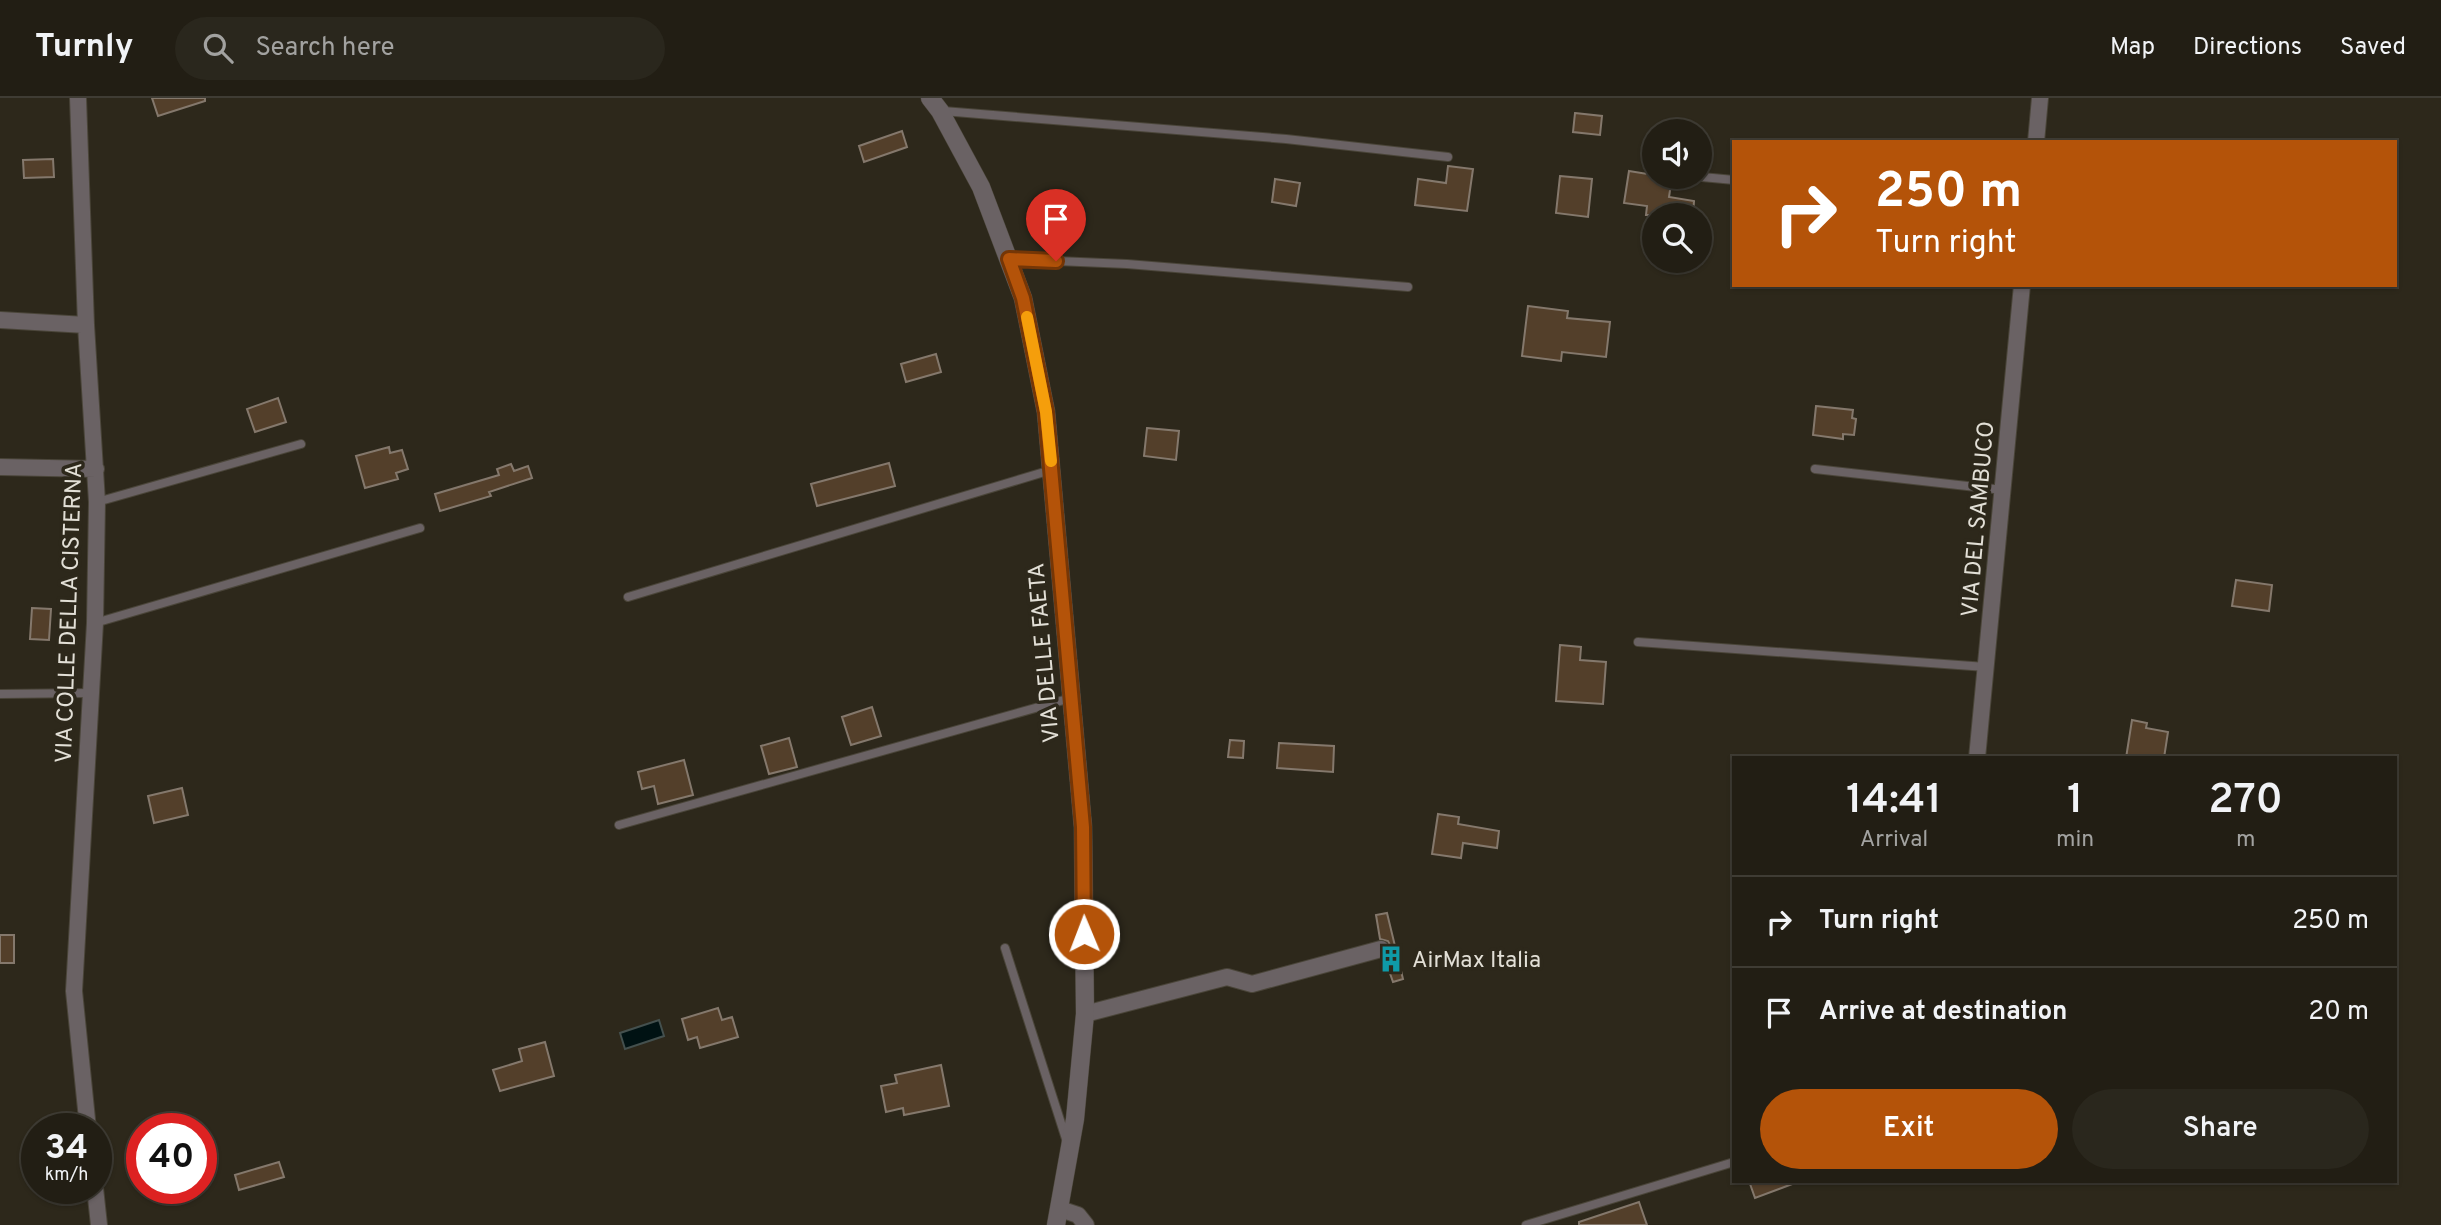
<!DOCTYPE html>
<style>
body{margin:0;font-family:Overpass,sans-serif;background:#2a271d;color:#f1f3f6;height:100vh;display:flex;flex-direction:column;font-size:26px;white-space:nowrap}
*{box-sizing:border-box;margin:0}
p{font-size:23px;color:#a2a2a0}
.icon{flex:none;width:38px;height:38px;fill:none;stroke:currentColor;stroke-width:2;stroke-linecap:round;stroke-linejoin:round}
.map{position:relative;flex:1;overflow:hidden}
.drawer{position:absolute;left:1732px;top:658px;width:665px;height:427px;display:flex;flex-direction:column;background:#221e14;border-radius:0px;box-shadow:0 2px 5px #0004,0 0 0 2px #3f3c34}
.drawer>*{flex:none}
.banner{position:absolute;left:1732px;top:42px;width:665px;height:147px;border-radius:0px;box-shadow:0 2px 5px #0004,0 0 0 2px #3f3c34;background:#b45309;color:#fff;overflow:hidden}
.buttons{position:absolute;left:1642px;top:21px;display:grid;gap:14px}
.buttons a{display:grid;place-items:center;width:70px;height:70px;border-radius:50%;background:#221e14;box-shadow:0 2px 5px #0004,0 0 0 2px #3f3c34;font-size:35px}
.speed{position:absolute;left:21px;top:1015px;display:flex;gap:14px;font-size:35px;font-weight:700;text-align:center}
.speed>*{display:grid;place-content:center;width:91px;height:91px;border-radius:50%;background:#221e14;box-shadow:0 2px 5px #0004,0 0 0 2px #3f3c34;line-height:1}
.speed small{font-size:18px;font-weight:400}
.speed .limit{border:10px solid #d22;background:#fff;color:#111}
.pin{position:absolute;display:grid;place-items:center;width:60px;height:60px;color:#fff;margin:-72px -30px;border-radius:50% 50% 50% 0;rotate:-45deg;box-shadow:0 0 7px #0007}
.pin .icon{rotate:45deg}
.me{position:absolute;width:77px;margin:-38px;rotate:359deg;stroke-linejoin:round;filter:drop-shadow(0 0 5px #0008)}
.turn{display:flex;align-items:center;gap:24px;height:147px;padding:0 28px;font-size:32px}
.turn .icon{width:91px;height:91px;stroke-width:2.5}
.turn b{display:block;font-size:49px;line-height:60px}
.eta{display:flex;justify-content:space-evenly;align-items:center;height:119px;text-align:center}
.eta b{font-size:42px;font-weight:600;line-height:49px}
.action{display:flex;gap:14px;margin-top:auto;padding:14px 28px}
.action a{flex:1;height:80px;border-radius:42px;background:#b45309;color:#fff;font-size:28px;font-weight:600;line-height:80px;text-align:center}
.action a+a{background:#2a271d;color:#f1f3f6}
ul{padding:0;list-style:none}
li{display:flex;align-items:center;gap:21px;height:91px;padding:0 28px;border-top:2px solid #3f3c34}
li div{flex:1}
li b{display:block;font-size:26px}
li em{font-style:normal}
header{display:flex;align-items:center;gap:42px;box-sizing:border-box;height:98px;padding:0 35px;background:#221e14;border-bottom:2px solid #3f3c34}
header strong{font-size:33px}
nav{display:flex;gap:38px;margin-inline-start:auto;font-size:24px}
.search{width:490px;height:63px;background:#2a271d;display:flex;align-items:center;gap:18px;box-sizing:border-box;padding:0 24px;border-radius:38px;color:#a2a2a0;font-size:26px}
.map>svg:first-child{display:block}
.water{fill:#001213;stroke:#44504e;stroke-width:2}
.building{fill:#533f2a;stroke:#84786c;stroke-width:2}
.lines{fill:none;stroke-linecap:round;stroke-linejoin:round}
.service-casing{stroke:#4a4539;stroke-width:10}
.minor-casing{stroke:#4a4539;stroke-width:18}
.tertiary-casing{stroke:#4a4539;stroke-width:19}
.service{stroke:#6a6264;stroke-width:8}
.minor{stroke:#6a6264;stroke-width:16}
.tertiary{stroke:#6a6264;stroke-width:18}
.route-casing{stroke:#753606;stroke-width:18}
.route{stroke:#b45309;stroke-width:12}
.slow{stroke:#f59e0b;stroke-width:12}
.labels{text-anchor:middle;stroke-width:7;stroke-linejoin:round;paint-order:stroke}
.street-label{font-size:23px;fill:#e2dfd6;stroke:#2d281b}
.poi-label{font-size:23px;fill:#e2dfd6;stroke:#2d281b;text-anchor:start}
</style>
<header>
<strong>Turnly</strong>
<div class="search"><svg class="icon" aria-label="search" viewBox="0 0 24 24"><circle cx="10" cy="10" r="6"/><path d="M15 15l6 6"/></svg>Search here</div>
<nav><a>Map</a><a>Directions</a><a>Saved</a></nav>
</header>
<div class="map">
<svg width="2441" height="1127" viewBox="0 0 2441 1127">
<rect width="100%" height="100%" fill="#2d281b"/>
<!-- water -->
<path class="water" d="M 659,922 L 664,938 L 625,951 L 620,935 Z"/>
<!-- building -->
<path class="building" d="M 152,0 L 205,0 L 205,3 L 158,18 Z
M 1575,15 L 1602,18 L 1600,37 L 1573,34 Z
M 902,33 L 907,49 L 864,64 L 859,48 Z
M 53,61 L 54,79 L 24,80 L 23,62 Z
M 1448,68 L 1473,71 L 1467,113 L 1415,107 L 1418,81 L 1446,85 Z
M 1629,73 L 1654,77 L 1654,79 L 1672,79 L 1669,99 L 1694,103 L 1693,117 L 1646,117 L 1647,108 L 1624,105 Z
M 1560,78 L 1592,81 L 1588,119 L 1556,115 Z
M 1275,81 L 1300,85 L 1296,108 L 1272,104 Z
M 1528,208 L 1568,213 L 1567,220 L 1610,224 L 1606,259 L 1562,254 L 1561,263 L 1522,258 Z
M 936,256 L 941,274 L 906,284 L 901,266 Z
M 278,300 L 286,324 L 255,334 L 247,311 Z
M 1816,308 L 1853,312 L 1852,320 L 1856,321 L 1854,337 L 1843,336 L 1843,341 L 1813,337 Z
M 1147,330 L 1179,333 L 1176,362 L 1144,358 Z
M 389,349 L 390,355 L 402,352 L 408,371 L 396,375 L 398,381 L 365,390 L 356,358 Z
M 889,365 L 895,388 L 817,408 L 811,386 Z
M 511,366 L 514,373 L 528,368 L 532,380 L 489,394 L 491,398 L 440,413 L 435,396 L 499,377 L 497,371 Z
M 2236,482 L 2272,487 L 2269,513 L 2232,508 Z
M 32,510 L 51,511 L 49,542 L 30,541 Z
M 1560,547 L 1581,549 L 1580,562 L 1606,564 L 1603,606 L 1556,603 Z
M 872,609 L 881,638 L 851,647 L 842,619 Z
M 2132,622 L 2147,625 L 2146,630 L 2168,634 L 2164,660 L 2126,660 Z
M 789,640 L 797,669 L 769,676 L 761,648 Z
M 1230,642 L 1244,643 L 1243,660 L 1228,659 Z
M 1279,645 L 1334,648 L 1333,674 L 1277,670 Z
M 684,662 L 693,697 L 658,706 L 654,688 L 642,691 L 638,674 Z
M 182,690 L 188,717 L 154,725 L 148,698 Z
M 1438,716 L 1459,719 L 1458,726 L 1499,733 L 1497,750 L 1463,745 L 1461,760 L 1432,756 Z
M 1387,815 L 1403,881 L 1393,884 L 1385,861 L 1391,854 L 1391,849 L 1388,843 L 1380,841 L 1376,817 Z
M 0,837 L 14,837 L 14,865 L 0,865 Z
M 718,910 L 722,922 L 732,919 L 738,939 L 700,950 L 697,939 L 688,942 L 682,921 Z
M 545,944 L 554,978 L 500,993 L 493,972 L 522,963 L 519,951 Z
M 941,967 L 949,1008 L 904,1017 L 903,1010 L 886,1014 L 881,988 L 897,985 L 895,977 Z
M 279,1064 L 284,1079 L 239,1092 L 235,1077 Z
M 1749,1083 L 1795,1083 L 1795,1085 L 1755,1100 Z
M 1639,1104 L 1647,1127 L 1579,1127 L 1579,1124 Z"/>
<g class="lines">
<!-- service casing -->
<g class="service-casing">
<path id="service" d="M 943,13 L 1286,41 L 1448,59
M 1702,79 L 1734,82
M 1009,161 L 1127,166 L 1408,189
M 1815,371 L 2003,392
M 97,404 L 301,346
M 628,499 L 1051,372
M 95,525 L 420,430
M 1638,544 L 1986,569
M 0,596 L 91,595
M 619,727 L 1071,600
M 1005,850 L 1067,1044
M 1526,1127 L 1734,1064"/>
</g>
<!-- minor casing -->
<g class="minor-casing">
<path id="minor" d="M 78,0 L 86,227 L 97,404 L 95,525 L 74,893 L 88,1031
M 2036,44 L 2040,0
M 0,222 L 86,227
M 0,369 L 96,371
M 1977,660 L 2022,187
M 1085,916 L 1227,879 L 1252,886 L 1381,851
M 95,1090 L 99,1127
M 1060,1111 L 1078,1117 L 1086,1127"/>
</g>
<!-- tertiary casing -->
<g class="tertiary-casing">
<path id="tertiary" d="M 930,0 L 940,13 L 981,89 L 1023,200 L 1046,314 L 1083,729 L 1085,916 L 1075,1021 L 1056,1127"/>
</g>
<!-- service -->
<use href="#service" class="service"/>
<!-- minor -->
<use href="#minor" class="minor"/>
<!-- tertiary -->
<use href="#tertiary" class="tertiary"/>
</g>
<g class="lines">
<!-- route casing -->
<g class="route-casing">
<path id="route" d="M 1056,163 L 1009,161 L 1023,200 L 1046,314 L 1083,729 L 1084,836"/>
</g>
<!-- route -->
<use href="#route" class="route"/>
<!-- slow -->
<path class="slow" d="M 1027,219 L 1046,314 L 1051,363"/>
</g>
<!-- icons -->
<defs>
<g id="building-bare" transform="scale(2.1)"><path d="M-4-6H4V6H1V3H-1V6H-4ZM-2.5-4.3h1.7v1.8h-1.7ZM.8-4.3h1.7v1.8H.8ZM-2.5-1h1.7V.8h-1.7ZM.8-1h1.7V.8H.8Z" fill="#0f9aa8" stroke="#2d281b" stroke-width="2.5" paint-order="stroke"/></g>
</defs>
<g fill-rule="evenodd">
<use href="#building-bare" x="1391" y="861"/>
</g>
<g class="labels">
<!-- street labels -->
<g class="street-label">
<text transform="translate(1977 421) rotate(-85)" y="8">VIA DEL SAMBUCO</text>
<text transform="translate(68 515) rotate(-88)" y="8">VIA COLLE DELLA CISTERNA</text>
<text transform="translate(1043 555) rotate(-95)" y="8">VIA DELLE FAETA</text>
</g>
<!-- poi labels -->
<g class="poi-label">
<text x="1412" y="869">AirMax Italia</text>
</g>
</g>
</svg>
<div class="buttons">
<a><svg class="icon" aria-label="sound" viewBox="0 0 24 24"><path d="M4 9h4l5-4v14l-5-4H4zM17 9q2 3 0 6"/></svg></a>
<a><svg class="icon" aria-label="search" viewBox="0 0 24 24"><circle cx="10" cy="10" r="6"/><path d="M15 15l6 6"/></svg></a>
</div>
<div class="speed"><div>34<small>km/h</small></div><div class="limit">40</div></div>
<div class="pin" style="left:1056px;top:163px;background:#d93025"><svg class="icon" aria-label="arrive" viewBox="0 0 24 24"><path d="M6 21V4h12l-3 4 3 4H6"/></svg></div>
<svg class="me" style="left:1084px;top:836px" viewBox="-20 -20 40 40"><circle r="17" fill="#b45309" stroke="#fff" stroke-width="3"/><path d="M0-11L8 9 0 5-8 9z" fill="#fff"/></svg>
<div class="banner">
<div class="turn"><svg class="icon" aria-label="right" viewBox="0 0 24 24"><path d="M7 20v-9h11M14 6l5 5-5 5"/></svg><div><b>250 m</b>Turn right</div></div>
</div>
<section class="drawer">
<div class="eta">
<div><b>14:41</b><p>Arrival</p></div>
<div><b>1</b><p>min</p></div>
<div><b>270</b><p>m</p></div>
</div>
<ul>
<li><svg class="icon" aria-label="right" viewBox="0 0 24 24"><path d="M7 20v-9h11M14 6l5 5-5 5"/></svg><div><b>Turn right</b></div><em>250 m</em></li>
<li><svg class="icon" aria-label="arrive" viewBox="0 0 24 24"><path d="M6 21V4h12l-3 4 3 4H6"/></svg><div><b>Arrive at destination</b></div><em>20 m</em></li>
</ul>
<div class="action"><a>Exit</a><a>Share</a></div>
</section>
</div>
